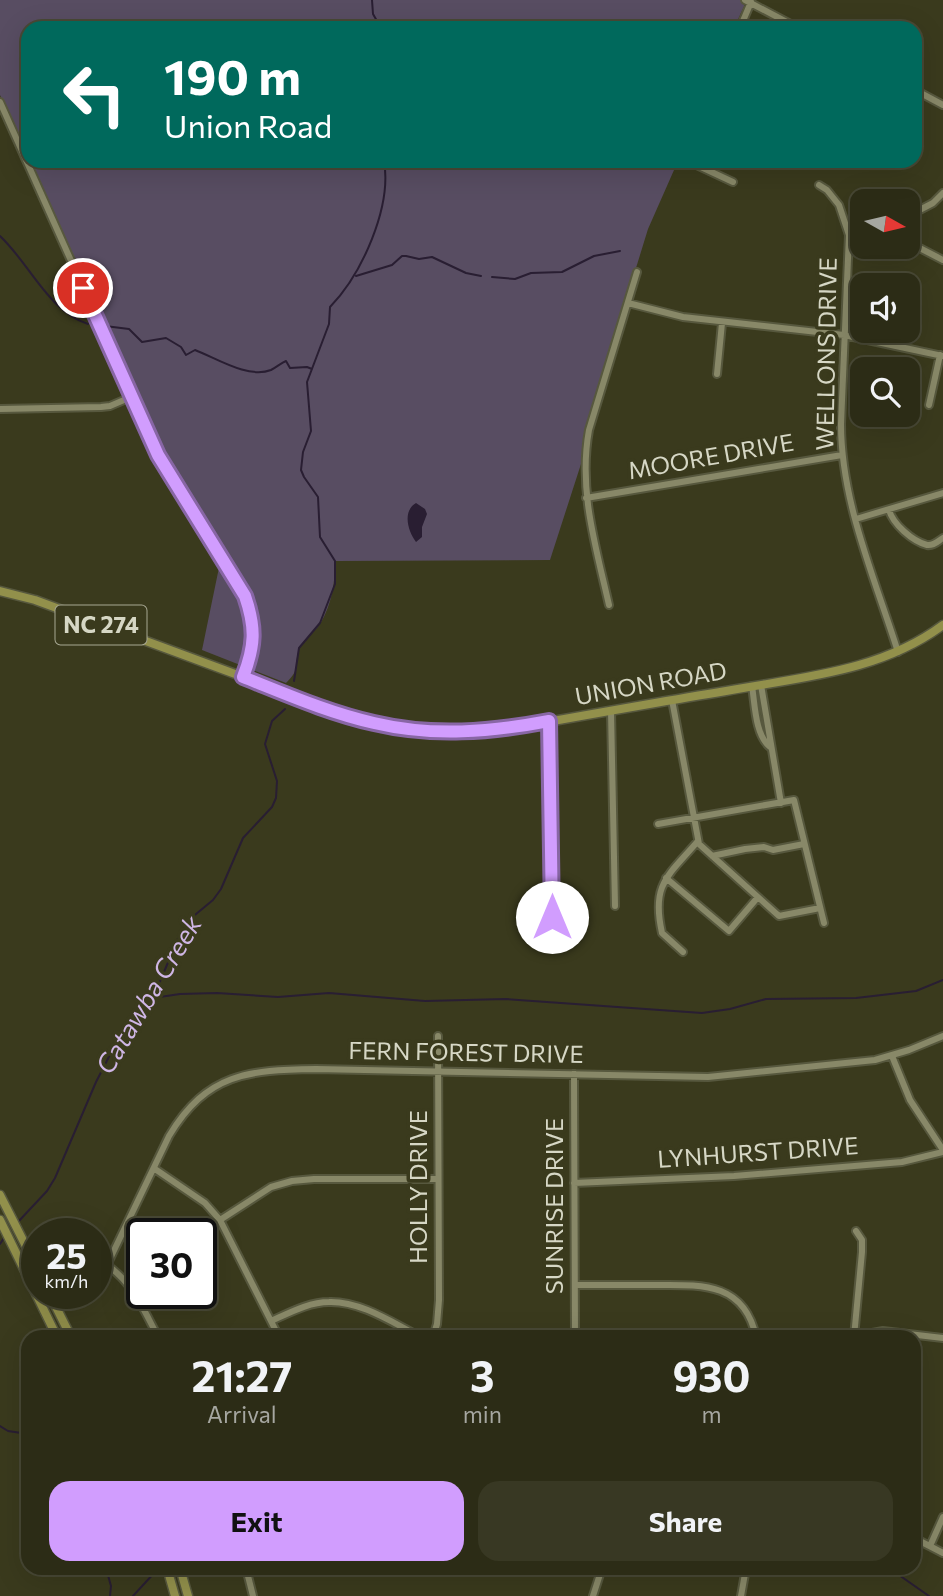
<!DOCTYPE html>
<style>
body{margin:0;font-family:Commissioner,sans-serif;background:#383823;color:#f1f3f6;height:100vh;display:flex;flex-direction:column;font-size:26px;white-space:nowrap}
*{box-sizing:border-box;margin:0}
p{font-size:23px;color:#a6a7a1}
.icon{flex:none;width:38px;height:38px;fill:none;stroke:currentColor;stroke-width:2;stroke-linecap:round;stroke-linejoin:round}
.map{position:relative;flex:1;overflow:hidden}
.details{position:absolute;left:21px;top:1330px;width:900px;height:245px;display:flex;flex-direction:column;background:#2c2c16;border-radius:21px;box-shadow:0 7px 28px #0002,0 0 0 2px #484835}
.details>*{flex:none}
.top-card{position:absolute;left:21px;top:21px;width:901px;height:147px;border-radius:21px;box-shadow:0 7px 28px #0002,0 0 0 2px #484835;background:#00695c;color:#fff;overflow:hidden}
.needle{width:46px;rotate:98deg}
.fabs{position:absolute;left:850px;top:189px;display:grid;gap:14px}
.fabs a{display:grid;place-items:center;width:70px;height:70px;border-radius:14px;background:#2c2c16;box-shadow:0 7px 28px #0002,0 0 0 2px #484835;font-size:35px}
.speed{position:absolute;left:21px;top:1218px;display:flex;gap:14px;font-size:35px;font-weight:700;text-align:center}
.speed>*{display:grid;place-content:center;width:91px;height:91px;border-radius:50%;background:#2c2c16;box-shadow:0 7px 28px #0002,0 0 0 2px #484835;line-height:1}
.speed small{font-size:18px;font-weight:400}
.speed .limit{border:4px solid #111;border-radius:10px;background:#fff;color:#111}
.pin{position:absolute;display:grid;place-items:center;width:60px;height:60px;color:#fff;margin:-30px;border:4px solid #fff;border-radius:50%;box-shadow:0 2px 7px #0007}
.me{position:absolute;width:77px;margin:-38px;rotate:0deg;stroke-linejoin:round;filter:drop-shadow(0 0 5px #0008)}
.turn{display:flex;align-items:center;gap:24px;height:147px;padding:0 28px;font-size:32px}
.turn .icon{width:91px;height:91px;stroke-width:2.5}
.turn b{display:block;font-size:49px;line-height:60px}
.eta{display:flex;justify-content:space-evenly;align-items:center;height:119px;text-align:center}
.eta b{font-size:42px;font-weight:700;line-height:49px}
.cta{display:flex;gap:14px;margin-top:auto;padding:14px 28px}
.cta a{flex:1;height:80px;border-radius:21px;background:#d19dfe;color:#111;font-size:28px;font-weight:700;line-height:80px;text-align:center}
.cta a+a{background:#383823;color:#f1f3f6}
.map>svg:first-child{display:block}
.green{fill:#584d62}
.water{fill:#291e32}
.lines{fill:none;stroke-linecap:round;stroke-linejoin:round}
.stream{stroke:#291e32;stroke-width:2}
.minor-casing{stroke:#57583e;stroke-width:10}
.major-casing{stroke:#57583e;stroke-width:11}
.minor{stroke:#888868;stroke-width:6}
.major{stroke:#92904b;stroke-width:8}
.route-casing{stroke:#8866a5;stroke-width:18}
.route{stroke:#d19dfe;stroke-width:12}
.labels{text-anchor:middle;stroke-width:7;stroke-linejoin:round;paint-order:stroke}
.shield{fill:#3a3a1d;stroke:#a7a893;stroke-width:2}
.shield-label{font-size:23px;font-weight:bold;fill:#d6d7c5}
.street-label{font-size:24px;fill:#d6d7c5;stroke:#3a3a1d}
.water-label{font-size:26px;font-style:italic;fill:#cfb6e5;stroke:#3a3a1d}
</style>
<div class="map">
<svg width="943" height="1596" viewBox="0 0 943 1596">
<rect width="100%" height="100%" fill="#3a3a1d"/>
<!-- green -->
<path class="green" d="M 0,0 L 747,0 L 734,28 L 28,28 L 28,158 L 0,95 Z
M 29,161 L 678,161 L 648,229 L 636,268 L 588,428 L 581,464 L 550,560 L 335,561 C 335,583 332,604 320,624 C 314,633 303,639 299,649 C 293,667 302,667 286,683 L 202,650 L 222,553 L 160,454 Z"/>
<!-- water -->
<path class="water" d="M 416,503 L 425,509 L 427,514 L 422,527 L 422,537 L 416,542 C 408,532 402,511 416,503 Z"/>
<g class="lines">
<!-- stream -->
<path class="stream" d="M 372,0 L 373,14 L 381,28
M 0,236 C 30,264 47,310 88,324
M 356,276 L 392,265 L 402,256 L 406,256 L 419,259 L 432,257 L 466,273 L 481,276
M 492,277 L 515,279 L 531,273 L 562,272 L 594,256 L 620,251
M 105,326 L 129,329 L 142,342 L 166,338 L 181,347 L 186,355 L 195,350 C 216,358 248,379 271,370 C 277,367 281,363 286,361 L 290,368 L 307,367 L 312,369
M 294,681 L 299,648 L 320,623 L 335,584 L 335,561 L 320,537 L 318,497 L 304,477 L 301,470 L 303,452 L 311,431 L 307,382 L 329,324 L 330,307 C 362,274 392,207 384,161
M 153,998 L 180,994 L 217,993 L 278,997 L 329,993 L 425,1001 L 506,999 L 702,1013 L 730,1009 L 766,999 L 856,998 L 916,991 L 943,980
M 17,1223 L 47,1191 L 55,1178 L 96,1082 L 115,1045 L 138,1021 L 153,998 L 180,934 L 190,919 L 213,900 L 221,889 L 243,838 L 272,807 L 276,798 L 277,781 L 265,744 L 272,721 L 285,709
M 0,1244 L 4,1238
M 0,1426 L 8,1431 L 28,1434
M 106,1568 L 111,1586 L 110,1596
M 889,1568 L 929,1596
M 133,1596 L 156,1571"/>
<!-- minor casing -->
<g class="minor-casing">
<path id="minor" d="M 745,0 L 798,28
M 740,28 L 751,2
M 915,90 L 943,105
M 0,102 L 158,455 L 245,596 C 256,628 255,646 243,677
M 688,161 L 733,182
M 819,185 L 827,190 L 839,205 L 849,235 L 841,424 C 841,502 875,579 898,652
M 908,216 L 933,203 L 943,193
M 849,235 L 863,234
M 908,242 L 943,260
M 628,303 L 683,317 L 844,335 L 943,356
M 717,374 L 722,323
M 929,405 L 940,355
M 0,409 L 101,407 L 110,406 L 131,397
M 586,498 L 842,455
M 889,510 C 893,524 912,541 927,545 C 934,546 938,541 943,538
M 856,519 L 943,493
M 609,605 C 596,547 578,490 589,430 L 637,272
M 761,685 L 781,803
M 752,686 C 755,704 755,735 770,747
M 672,700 L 699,844 L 779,916 L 820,908
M 611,711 L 615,906
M 549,721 L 552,917
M 658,824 L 794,800 L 824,923
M 712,856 L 745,849 L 764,847 L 773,850 L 804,844
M 666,878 L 729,931 L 758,897
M 683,952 L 662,933 C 651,884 668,876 698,841
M 892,1056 L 910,1100 L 943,1150
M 574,1074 L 575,1337
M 155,1169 L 205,1203 L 220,1220 L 279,1337
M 574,1183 L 734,1176 L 902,1162 L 943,1152
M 220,1220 L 271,1187 L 292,1181 L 314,1179 L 438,1179
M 107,1265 C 133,1283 144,1310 158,1337
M 96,1279 L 107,1265 L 169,1136 C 207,1073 248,1070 316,1069 L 708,1077 L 875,1060 L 909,1050 L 943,1036
M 575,1285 C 600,1285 626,1285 651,1285 C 698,1285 744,1280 756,1337
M 70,1301 L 81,1293
M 271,1321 C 289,1313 309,1302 329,1302 C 361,1301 393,1323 421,1337
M 433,1337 L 437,1324 L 439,1300 L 438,1036
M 851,1337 L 883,1331 L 943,1338
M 854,1337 L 862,1252 L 862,1240 L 856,1231
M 914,1538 L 943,1553
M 930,1546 L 943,1517
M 246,1568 L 253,1596
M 593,1596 L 602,1568
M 741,1596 L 746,1568"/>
</g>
<!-- major casing -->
<g class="major-casing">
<path id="major" d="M 0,591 L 35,600 L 357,719 C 413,734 468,734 525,726 C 592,714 659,702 726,691 C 801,677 880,672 943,625
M 0,1195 L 37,1268
M 0,1220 L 57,1337
M 49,1293 L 71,1337
M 167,1568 L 175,1596
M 180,1568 L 188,1596"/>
</g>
<!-- minor -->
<use href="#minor" class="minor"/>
<!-- major -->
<use href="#major" class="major"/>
</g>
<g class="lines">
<!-- route casing -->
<g class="route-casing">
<path id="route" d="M 83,288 L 158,455 L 245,596 C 256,628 255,646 243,677 C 286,694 329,713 374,723 C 433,737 491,732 549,721 L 552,917"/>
</g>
<!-- route -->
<use href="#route" class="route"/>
</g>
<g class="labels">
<!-- shield labels -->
<rect class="shield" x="55.5" y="605.5" width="91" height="39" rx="5"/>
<g class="shield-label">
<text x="101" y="633">NC 274</text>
</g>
<!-- street labels -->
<g class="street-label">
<text transform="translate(827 354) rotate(-89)" y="8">WELLONS DRIVE</text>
<text transform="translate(711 457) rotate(-10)" y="8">MOORE DRIVE</text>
<text transform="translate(651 684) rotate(-10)" y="8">UNION ROAD</text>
<text transform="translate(466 1053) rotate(1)" y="8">FERN FOREST DRIVE</text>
<text transform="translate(758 1153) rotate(-4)" y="8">LYNHURST DRIVE</text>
<text transform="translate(419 1187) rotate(-90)" y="8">HOLLY DRIVE</text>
<text transform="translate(555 1206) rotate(-90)" y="8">SUNRISE DRIVE</text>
</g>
<!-- water labels -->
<g class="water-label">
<text transform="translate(149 995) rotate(-59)" y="9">Catawba Creek</text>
</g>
</g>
</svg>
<div class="fabs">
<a><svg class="needle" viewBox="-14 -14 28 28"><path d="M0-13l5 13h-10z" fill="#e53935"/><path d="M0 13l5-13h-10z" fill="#a6a7a1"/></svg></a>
<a><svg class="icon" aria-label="sound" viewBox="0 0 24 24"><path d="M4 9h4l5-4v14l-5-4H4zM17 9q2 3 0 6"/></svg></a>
<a><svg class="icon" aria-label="search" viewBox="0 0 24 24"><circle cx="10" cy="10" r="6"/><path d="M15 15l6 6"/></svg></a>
</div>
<div class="speed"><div>25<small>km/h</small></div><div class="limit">30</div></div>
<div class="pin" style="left:83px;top:288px;background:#d93025"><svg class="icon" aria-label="arrive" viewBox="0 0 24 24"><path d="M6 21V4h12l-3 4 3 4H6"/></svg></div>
<svg class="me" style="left:552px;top:917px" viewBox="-20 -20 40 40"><circle r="19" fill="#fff"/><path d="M0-13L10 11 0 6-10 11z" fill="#d19dfe"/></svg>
<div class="top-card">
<div class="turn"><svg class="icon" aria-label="left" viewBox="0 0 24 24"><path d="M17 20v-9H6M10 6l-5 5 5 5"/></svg><div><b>190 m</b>Union Road</div></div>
</div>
<section class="details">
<div class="eta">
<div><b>21:27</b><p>Arrival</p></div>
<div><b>3</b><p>min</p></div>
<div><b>930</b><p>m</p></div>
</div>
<div class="cta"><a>Exit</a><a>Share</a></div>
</section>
</div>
